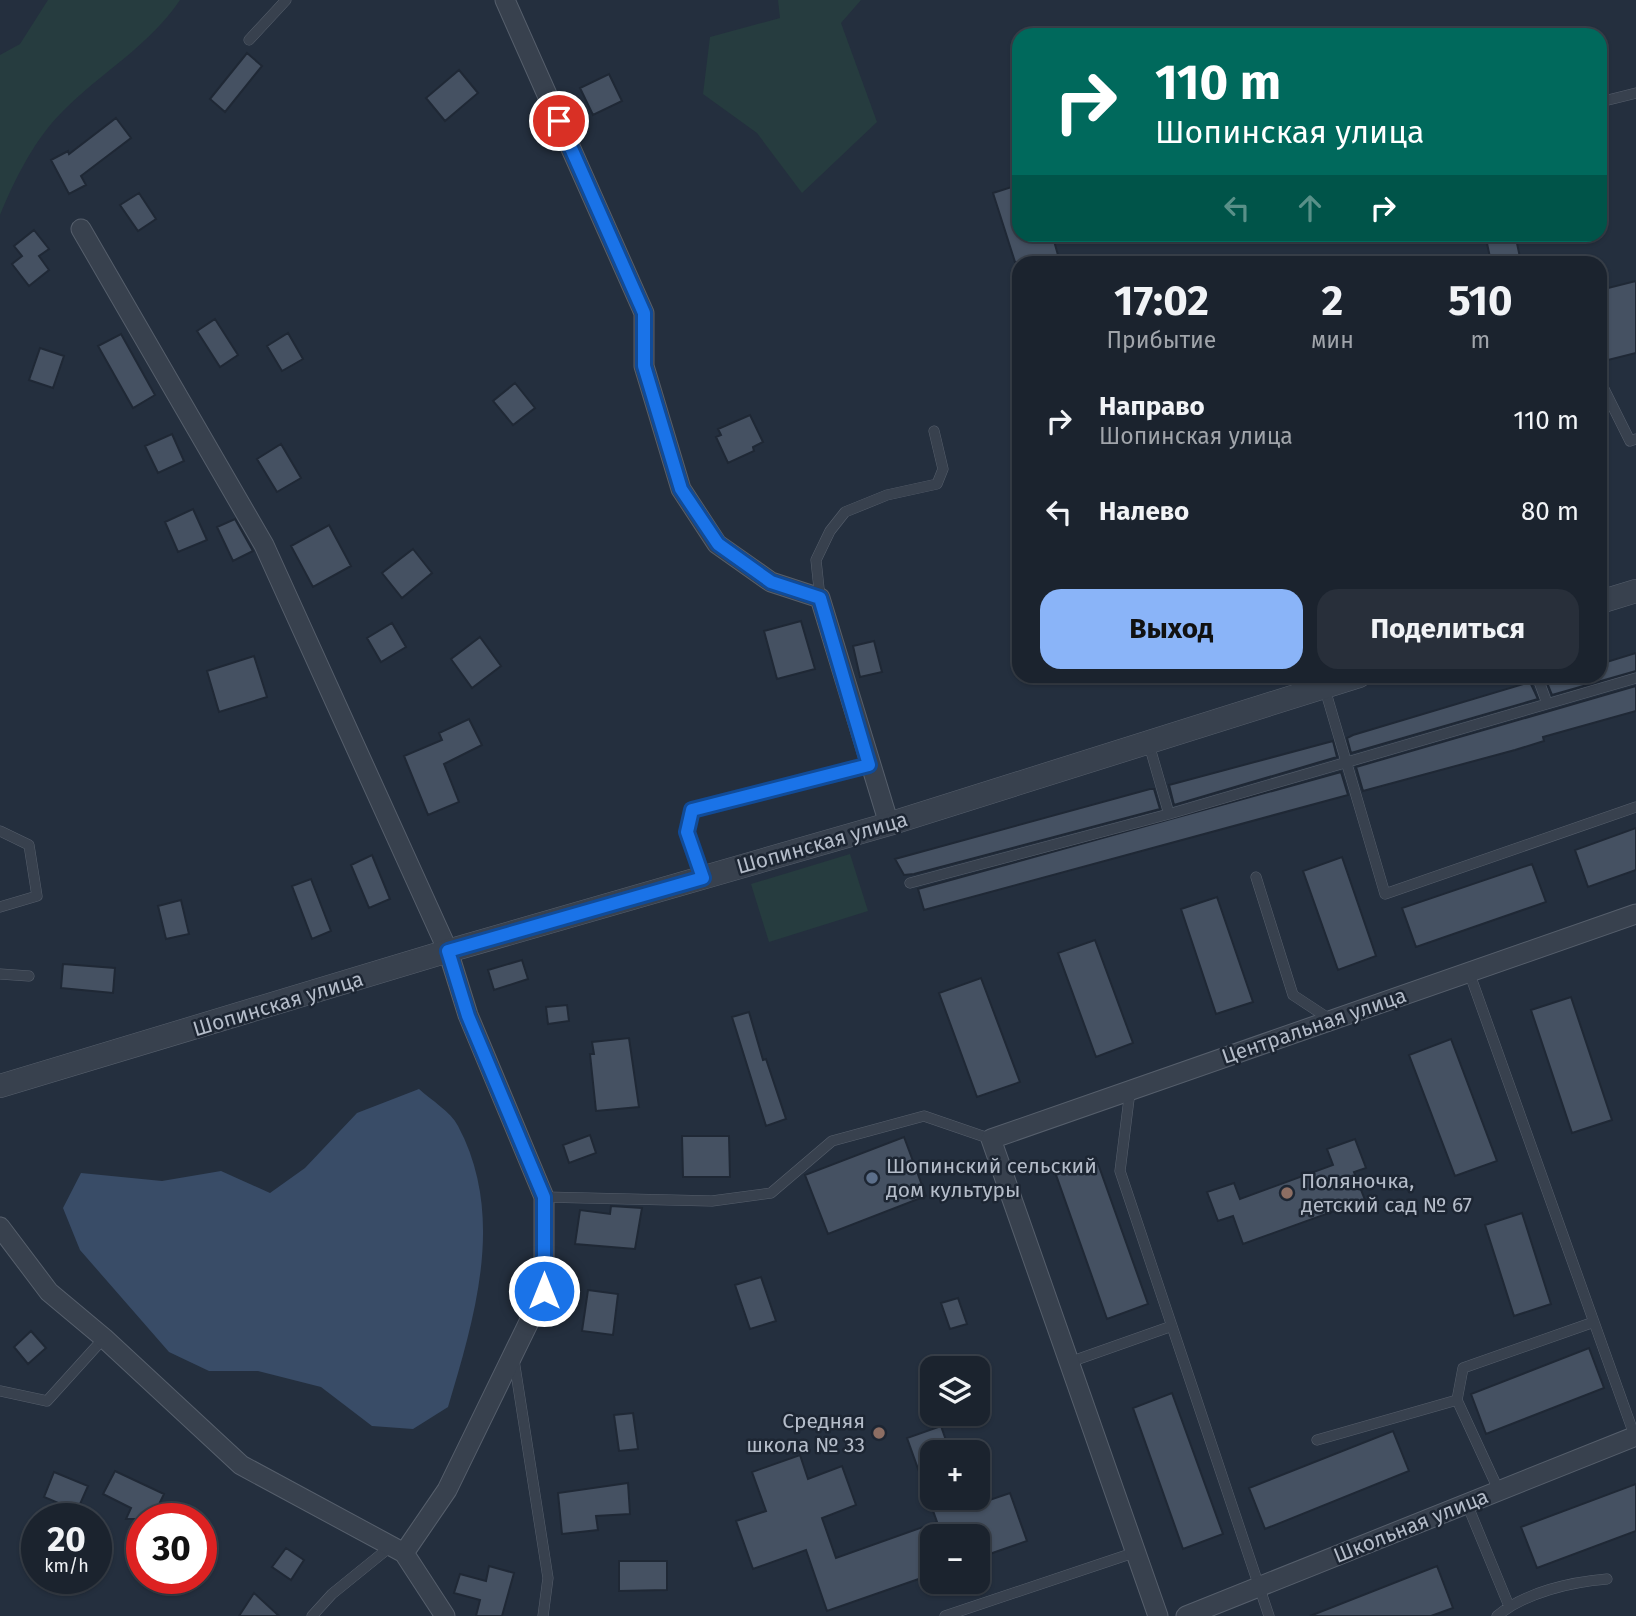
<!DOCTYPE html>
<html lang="ru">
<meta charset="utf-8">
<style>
body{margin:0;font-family:"Fira Sans",sans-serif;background:#282f3a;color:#f1f3f6;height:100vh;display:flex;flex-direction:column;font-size:26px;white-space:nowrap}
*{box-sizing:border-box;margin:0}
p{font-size:23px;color:#a0a4aa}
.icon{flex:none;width:38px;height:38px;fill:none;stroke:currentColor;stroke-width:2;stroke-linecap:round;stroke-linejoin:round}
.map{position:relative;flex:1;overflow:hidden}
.panel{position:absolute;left:1012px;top:256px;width:595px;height:427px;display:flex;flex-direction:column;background:#1b232e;border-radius:21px;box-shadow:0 2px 5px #0004,0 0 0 2px #39404a}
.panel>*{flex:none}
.top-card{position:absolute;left:1012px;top:28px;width:595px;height:214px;border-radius:21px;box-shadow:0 2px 5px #0004,0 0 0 2px #39404a;background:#00695c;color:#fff;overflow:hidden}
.buttons{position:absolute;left:920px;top:1356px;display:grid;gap:14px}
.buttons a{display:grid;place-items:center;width:70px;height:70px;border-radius:14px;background:#1b232e;box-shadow:0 2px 5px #0004,0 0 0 2px #39404a;font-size:35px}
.speed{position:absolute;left:21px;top:1503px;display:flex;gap:14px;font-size:35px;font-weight:700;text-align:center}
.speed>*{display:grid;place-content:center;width:91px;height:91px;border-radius:50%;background:#1b232e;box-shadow:0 2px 5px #0004,0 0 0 2px #39404a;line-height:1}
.speed small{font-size:18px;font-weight:400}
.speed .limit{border:10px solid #d22;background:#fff;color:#111}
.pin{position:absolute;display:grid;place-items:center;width:60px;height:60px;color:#fff;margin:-30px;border:4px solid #fff;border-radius:50%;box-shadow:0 2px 7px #0007}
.me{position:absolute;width:77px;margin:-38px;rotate:0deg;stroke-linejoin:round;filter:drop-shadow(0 0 5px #0008)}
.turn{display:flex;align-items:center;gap:24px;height:147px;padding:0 28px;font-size:32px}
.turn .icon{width:91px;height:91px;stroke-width:2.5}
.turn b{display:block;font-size:49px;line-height:60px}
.lanes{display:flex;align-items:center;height:66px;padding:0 28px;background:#0003;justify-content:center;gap:35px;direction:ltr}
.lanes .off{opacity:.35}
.eta{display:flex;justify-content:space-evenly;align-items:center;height:119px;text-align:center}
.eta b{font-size:42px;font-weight:700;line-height:49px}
.cta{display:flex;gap:14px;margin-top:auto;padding:14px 28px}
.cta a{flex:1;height:80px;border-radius:21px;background:#8ab4f8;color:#111;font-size:28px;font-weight:700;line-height:80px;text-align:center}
.cta a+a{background:#282f3a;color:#f1f3f6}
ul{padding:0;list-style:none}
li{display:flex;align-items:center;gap:21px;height:91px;padding:0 28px}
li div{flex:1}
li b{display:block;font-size:26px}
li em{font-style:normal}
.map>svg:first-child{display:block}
.green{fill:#263c3f}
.water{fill:#394c67}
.building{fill:#455162;stroke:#1f2835;stroke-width:2}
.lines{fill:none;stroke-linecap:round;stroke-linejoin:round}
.service-casing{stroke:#565f6c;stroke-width:11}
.minor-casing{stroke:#565f6c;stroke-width:21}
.tertiary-casing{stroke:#565f6c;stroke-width:24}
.service{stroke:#38414e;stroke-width:10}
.minor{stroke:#38414e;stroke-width:19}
.tertiary{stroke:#38414e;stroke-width:23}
.route-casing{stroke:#114b97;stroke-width:18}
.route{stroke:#1a73e8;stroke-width:12}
.service-dot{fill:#5c6f8a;stroke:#1d2633;stroke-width:2.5}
.education-dot{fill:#8d6e63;stroke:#1d2633;stroke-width:2.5}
.labels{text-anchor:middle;stroke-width:5;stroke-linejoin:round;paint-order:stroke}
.street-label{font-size:21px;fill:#b4bcc9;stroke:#1d2633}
.poi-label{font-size:21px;fill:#b4bcc9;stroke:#1d2633;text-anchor:start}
</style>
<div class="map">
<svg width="1636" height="1616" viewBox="0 0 1636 1616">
<rect width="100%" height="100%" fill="#242f3e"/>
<!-- green -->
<path class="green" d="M 48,0 L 180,0 C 150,45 102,72 64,110 C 35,138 15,179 0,215 L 0,55 L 20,44 Z
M 778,0 L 861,0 L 841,23 L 877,122 L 802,193 L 757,133 L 703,94 L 710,37 L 780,18 Z
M 850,854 L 868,911 L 769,942 L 751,884 Z"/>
<!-- water -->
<path class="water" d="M 419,1089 C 431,1100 451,1112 458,1126 C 506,1216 475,1316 448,1407 L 413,1429 L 372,1426 L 321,1387 L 258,1371 L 209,1371 L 169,1352 L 80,1250 L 63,1208 L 81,1173 L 162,1181 L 221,1171 L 270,1193 L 305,1168 L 357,1113 Z"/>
<!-- building -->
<path class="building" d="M 247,53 L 262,66 L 225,112 L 210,99 Z
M 459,70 L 478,93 L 445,121 L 426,98 Z
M 609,74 L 622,101 L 593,115 L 580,88 Z
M 116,118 L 131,138 L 81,176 L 86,185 L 69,194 L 51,160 L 68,151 L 69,154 Z
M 1018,185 L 1018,234 L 1052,234 L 1060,262 L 1015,262 L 993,193 Z
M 139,193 L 156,219 L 138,231 L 120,205 Z
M 34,230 L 49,249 L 39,256 L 49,270 L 29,286 L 12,264 L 22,256 L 14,246 Z
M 1485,234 L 1515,234 L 1521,262 L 1491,262 Z
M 1636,281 L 1636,353 L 1600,362 L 1600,290 Z
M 215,319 L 238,355 L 220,367 L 197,331 Z
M 288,333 L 303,359 L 282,371 L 267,346 Z
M 121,334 L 155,395 L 133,408 L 98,346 Z
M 40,348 L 64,356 L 53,388 L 29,380 Z
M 515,383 L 535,408 L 513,425 L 493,401 Z
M 750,415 L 763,442 L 753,447 L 754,451 L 728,463 L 716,437 L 721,435 L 718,429 Z
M 172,434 L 184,461 L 158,473 L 145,446 Z
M 281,444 L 301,478 L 277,492 L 257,459 Z
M 193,509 L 207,540 L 178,552 L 165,522 Z
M 235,519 L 253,551 L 233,561 L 217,527 Z
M 329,525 L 351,566 L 313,587 L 291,546 Z
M 413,549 L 432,573 L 402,598 L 382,573 Z
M 801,621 L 815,669 L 777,679 L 764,631 Z
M 392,623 L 406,647 L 381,662 L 367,638 Z
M 480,637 L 501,666 L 472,688 L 451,659 Z
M 874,641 L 882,672 L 860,677 L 853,646 Z
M 1636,653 L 1636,671 L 1552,695 L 1546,680 L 1561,676 L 1600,676 L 1600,664 Z
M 254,656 L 267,697 L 219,712 L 207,671 Z
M 1530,682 L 1538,699 L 1351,753 L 1347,738 L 1353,735 Z
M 1636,686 L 1636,711 L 1543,737 L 1544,741 L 1515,750 L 1363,791 L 1356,767 Z
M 469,719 L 482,745 L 444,764 L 459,802 L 428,815 L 404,756 L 442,740 L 439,733 Z
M 1333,741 L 1337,757 L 1174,805 L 1169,785 Z
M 1341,772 L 1348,795 L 924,910 L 918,889 Z
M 1150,789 L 1154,789 L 1160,809 L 914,874 L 904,875 L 895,859 Z
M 1636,828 L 1636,870 L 1588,887 L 1575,850 Z
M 372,855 L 390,899 L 369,908 L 351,865 Z
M 1342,857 L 1376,956 L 1338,970 L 1303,871 Z
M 1532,864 L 1546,902 L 1416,947 L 1402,908 Z
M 311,879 L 331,931 L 312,939 L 292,886 Z
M 1217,897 L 1253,1002 L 1216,1014 L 1181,909 Z
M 181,900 L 189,934 L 166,939 L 158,906 Z
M 1095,940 L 1133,1043 L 1096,1057 L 1058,953 Z
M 522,960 L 528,979 L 494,990 L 488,970 Z
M 63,964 L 115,968 L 113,993 L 61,988 Z
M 981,978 L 1020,1082 L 977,1097 L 939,993 Z
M 1571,997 L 1612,1120 L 1572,1133 L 1531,1010 Z
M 567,1005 L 569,1021 L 548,1024 L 546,1007 Z
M 749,1012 L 763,1060 L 766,1059 L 786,1119 L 766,1126 L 732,1017 Z
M 629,1038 L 639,1107 L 596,1111 L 590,1054 L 594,1054 L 592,1042 Z
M 1451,1039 L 1497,1161 L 1455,1176 L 1409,1055 Z
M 590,1135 L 596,1153 L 569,1163 L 563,1145 Z
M 682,1136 L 729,1136 L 730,1177 L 683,1177 Z
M 904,1137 L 926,1196 L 828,1234 L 805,1175 Z
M 1355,1139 L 1366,1168 L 1354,1172 L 1365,1200 L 1243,1244 L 1233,1216 L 1218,1221 L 1207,1192 L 1234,1183 L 1240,1199 L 1333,1165 L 1327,1149 Z
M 1096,1158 L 1148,1304 L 1107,1319 L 1055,1172 Z
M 611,1206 L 642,1208 L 635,1249 L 575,1244 L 580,1210 L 610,1214 Z
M 1522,1213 L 1551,1304 L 1514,1316 L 1485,1225 Z
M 761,1277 L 776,1321 L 750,1329 L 735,1285 Z
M 588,1290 L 618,1294 L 613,1335 L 582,1331 Z
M 958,1298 L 967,1324 L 950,1329 L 941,1303 Z
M 31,1331 L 46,1348 L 28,1364 L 14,1347 Z
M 1589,1348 L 1604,1388 L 1486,1434 L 1471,1394 Z
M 1172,1393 L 1223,1534 L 1183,1549 L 1133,1408 Z
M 633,1413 L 638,1449 L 619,1451 L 614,1415 Z
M 941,1426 L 950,1452 L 933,1452 L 933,1498 L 966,1498 L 969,1507 L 1010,1493 L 1027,1541 L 978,1558 L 978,1536 L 933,1536 L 933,1574 L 827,1611 L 806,1550 L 753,1569 L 736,1521 L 766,1511 L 752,1472 L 800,1455 L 808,1479 L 842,1466 L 856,1505 L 822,1518 L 836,1558 L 937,1522 L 907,1438 Z
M 1393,1431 L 1409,1471 L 1265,1529 L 1249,1488 Z
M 115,1471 L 164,1494 L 152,1519 L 126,1519 L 131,1508 L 103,1494 Z
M 54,1472 L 88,1486 L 77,1511 L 44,1497 Z
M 628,1483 L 630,1514 L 596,1516 L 598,1530 L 562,1534 L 558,1493 Z
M 1636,1484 L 1636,1531 L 1537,1568 L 1521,1527 Z
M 286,1548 L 304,1560 L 291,1580 L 272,1567 Z
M 619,1561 L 667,1561 L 667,1590 L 619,1591 Z
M 489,1566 L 514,1573 L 502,1616 L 476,1616 L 480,1600 L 454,1593 L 460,1574 L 486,1581 Z
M 1437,1566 L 1453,1608 L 1431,1616 L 1310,1616 Z
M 254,1593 L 279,1616 L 239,1616 Z"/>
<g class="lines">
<!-- service casing -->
<g class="service-casing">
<path id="service" d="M 249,40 L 286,0
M 1600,102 L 1636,93
M 1600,381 L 1630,441 L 1636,439
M 820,598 L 816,560 L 830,531 L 845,512 L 887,495 L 937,484 L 943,469 L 934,431
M 1537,676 L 1547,703
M 1324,686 L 1385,894 L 1636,807
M 1148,741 L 1169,814
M 0,831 L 29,845 L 37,896 L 0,907
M 1256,877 L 1293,995 L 1331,1020
M 703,878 L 687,832 L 692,810 L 869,765
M 910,883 L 1169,814 L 1636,678
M 1469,972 L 1635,1437
M 0,974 L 29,976
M 1130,1091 L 1120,1171 L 1269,1616
M 544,1197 L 712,1201 L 771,1193 L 832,1141 L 924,1116 L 991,1139
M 514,1360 L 548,1578 L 543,1616
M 1070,1362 L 1172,1326
M 0,1391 L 47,1401 L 104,1338
M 1457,1400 L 1463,1368 L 1594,1322
M 1317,1440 L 1457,1400 L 1499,1491
M 1467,1504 L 1509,1606
M 312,1616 L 332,1594 L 390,1547
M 945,1616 L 1136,1552
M 1497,1616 C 1526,1592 1571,1582 1607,1579"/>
</g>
<!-- minor casing -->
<g class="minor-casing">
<path id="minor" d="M 505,0 L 644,313 L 644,366 L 681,489 L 717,544 L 771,582 L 820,598 L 889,824
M 81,229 L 264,545 L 448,951 L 468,1015 L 544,1197 L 544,1291 L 447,1490 L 404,1553
M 0,1227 L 49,1292 L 104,1338 L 241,1465 L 404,1553 L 445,1616
M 1158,1616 L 991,1139 L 1636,914
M 1186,1616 L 1636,1436"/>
</g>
<!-- tertiary casing -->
<g class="tertiary-casing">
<path id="tertiary" d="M 1600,602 L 1636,591
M 0,1086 L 448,951 L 889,824 L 1359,676"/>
</g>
<!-- service -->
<use href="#service" class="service"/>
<!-- minor -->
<use href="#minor" class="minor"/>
<!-- tertiary -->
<use href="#tertiary" class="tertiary"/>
</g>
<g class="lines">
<!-- route casing -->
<g class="route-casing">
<path id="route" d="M 544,1291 L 544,1197 L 468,1016 L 448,951 L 703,878 L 687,832 L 692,810 L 869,765 L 820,598 L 771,582 L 718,544 L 681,489 L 644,366 L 644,313 L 559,121"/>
</g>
<!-- route -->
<use href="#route" class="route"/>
</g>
<!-- markers -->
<circle class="service-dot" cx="872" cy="1178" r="7"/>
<g class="education-dot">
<circle cx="1287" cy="1193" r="7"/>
<circle cx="879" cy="1433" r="7"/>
</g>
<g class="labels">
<!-- street labels -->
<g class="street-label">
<text transform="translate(822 843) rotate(-16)" y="7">Шопинская улица</text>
<text transform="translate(278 1004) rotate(-17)" y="7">Шопинская улица</text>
<text transform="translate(1314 1026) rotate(-19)" y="7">Центральная улица</text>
<text transform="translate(1411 1526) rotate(-22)" y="7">Школьная улица</text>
</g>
<!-- poi labels -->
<g class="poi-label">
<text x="886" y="1173">Шопинский сельский<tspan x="886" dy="24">дом культуры</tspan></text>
<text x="1301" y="1188">Поляночка,<tspan x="1301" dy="24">детский сад № 67</tspan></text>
<text x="865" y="1428" text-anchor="end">Средняя<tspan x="865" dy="24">школа № 33</tspan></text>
</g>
</g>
</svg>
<div class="buttons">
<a><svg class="icon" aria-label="layers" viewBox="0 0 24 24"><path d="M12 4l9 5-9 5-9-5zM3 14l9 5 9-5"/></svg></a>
<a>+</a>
<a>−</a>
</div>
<div class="speed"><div>20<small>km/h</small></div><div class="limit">30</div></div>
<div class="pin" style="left:559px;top:121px;background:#d93025"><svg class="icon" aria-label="arrive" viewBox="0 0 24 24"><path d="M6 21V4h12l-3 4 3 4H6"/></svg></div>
<svg class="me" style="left:544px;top:1291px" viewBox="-20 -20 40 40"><circle r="17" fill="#1a73e8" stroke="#fff" stroke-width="3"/><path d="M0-11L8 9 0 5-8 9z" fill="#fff"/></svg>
<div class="top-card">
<div class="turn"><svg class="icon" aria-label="right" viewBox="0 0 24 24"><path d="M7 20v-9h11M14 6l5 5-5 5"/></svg><div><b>110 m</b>Шопинская улица</div></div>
<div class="lanes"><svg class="icon off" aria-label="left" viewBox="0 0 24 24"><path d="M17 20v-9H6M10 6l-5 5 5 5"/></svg><svg class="icon off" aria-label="ahead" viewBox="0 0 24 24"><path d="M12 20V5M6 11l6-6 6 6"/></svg><svg class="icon" aria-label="right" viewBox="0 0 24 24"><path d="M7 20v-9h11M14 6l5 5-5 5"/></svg></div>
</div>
<section class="panel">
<div class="eta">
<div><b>17:02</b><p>Прибытие</p></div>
<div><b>2</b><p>мин</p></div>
<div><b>510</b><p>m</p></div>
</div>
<ul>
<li><svg class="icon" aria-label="right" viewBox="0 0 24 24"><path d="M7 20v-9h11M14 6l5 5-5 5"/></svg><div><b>Направо</b><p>Шопинская улица</p></div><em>110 m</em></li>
<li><svg class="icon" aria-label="left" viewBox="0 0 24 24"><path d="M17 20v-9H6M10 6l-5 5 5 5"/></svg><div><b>Налево</b></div><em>80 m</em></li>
</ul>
<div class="cta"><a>Выход</a><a>Поделиться</a></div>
</section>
</div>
